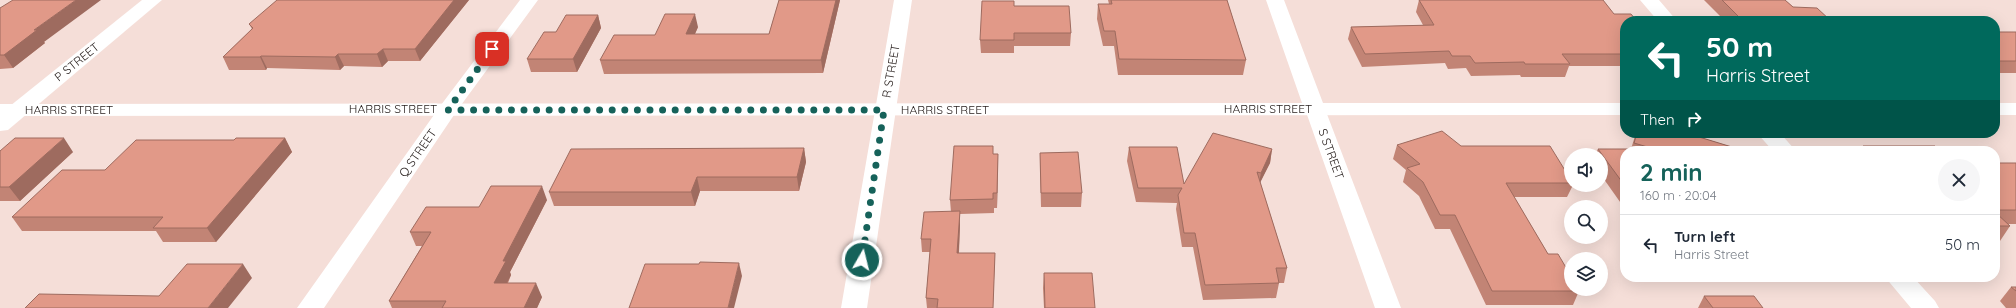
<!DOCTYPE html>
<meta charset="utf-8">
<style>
body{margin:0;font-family:Quicksand,sans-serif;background:#f6f6f7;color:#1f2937;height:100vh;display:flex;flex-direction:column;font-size:15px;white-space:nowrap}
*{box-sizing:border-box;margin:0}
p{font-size:13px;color:#747a83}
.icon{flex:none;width:22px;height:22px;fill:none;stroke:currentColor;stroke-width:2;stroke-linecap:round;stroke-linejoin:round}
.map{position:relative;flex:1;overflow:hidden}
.side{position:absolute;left:1620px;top:146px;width:380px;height:136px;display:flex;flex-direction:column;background:#fff;border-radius:16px;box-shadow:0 4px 16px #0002}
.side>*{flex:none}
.hud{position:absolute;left:1620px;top:16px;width:380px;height:122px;border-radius:16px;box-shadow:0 4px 16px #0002;background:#00695c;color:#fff;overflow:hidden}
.controls{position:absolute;left:1564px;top:148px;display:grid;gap:8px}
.controls a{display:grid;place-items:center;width:44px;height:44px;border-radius:50%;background:#fff;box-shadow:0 4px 16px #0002;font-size:20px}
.pin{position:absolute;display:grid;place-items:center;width:34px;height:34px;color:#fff;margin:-17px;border-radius:8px;box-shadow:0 2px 6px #0006}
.me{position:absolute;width:44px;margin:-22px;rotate:8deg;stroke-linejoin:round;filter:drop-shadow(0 0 3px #0008)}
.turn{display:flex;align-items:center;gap:14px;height:84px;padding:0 20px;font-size:18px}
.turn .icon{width:52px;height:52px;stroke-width:2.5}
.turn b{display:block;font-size:28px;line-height:34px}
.then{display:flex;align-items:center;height:38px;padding:0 20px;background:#0003;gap:8px;font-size:15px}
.round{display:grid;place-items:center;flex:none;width:42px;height:42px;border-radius:21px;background:#f6f6f7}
.head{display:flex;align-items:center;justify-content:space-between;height:68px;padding:0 20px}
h1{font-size:24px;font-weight:700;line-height:30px;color:#16625a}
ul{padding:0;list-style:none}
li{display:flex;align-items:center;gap:12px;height:60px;padding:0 20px;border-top:1px solid #e0e1e3}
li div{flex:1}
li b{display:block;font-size:15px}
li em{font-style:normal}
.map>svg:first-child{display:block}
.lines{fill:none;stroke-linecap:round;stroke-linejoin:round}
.minor{fill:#fff;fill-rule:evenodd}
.tertiary{fill:#fff;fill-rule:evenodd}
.secondary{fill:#fff;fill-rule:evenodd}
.wall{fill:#c28475}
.shaded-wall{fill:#9e6b5f}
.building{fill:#e19988;stroke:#9e6b5f}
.route{stroke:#16625a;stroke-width:7;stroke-dasharray:0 12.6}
.labels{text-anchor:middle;stroke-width:3;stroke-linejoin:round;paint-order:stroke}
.street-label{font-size:12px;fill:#2a2220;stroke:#fff}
</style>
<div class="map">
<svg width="2016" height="308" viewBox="0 0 2016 308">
<rect width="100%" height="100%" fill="#f5ded8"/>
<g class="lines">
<!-- minor -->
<path class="minor" d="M 520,0 L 538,0 L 456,112 L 324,308 L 297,308 L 441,105 Z
M 894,0 L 912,0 L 867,308 L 841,308 Z
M 1640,0 L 1659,0 L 1677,21 L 1658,21 Z
M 1315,103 L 1322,105 L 1325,109 L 1401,308 L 1375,308 L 1305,109 L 1308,105 Z
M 1757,133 L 1780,133 L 1796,151 L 1773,151 Z
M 1885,277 L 1913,277 L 1935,301 L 1939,308 L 1911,308 Z"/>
<!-- tertiary -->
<path class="tertiary" d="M 142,0 L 162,0 L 8,130 L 0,131 L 0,114 Z"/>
<!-- secondary -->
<path class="secondary" d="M 1266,0 L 1284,0 L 1323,103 L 1625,103 L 1625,115 L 0,116 L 0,104 L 1302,103 Z
M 1995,103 L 2016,103 L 2016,115 L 1995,115 Z"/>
</g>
<!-- wall -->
<path class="wall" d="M 469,0 L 420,61 L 388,61 L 382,67 L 344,66 L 340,70 L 267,68 L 266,70 L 229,70 L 223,57 L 252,29 L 249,24 Z
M 779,0 L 840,0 L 823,73 L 604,74 L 600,60 L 655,35 L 698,27 L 695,34 L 769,34 Z
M 1108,0 L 1227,0 L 1246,60 L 1243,75 L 1118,75 L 1114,46 L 1103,46 L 1097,19 L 1098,4 L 1109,4 Z
M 1419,0 L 1614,14 L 1625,21 L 1625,66 L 1569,66 L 1565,77 L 1521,77 L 1520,75 L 1471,76 L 1466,68 L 1448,69 L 1445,63 L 1362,67 L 1348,39 L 1351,27 L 1423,25 L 1416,12 Z
M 1704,0 L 1785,0 L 1793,7 L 1831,21 L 1725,21 Z
M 1014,6 L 1071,33 L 1070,46 L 1014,46 L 1014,53 L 981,53 L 980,40 Z
M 0,8 L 44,42 L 45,43 L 13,68 L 0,69 Z
M 598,15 L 601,28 L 577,72 L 531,72 L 527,59 L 556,32 Z
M 1995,32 L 2016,32 L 2016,73 L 1995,73 Z
M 1636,133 L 1686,133 L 1745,151 L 1625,151 L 1625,209 L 1601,175 L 1601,155 L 1595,155 L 1598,149 L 1631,149 Z
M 285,138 L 292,152 L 216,242 L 163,242 L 156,231 L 22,231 L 12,217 L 105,170 L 234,140 Z
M 1397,145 L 1461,146 L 1571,180 L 1571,185 L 1573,185 L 1567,197 L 1514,197 L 1548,254 L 1579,291 L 1573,305 L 1486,305 L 1450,229 L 1435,229 L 1419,196 L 1403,182 L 1406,170 L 1393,159 Z
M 1863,146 L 1940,151 L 1860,151 Z
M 1129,147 L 1184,184 L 1272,149 L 1270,163 L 1260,182 L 1287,268 L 1284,283 L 1279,283 L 1276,298 L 1203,300 L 1193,247 L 1182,247 L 1176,209 L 1177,203 L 1136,202 L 1127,161 Z
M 804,148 L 806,162 L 799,191 L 700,191 L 695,206 L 554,206 L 549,192 Z
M 0,151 L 73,152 L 20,201 L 0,201 Z
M 1040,153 L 1082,193 L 1081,207 L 1041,207 L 1040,167 Z
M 994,154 L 998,154 L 997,208 L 994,208 L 994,213 L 960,214 L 960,225 L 959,253 L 995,253 L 993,308 L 927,308 L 926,298 L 930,252 L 922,252 L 921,239 L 951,212 L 950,200 Z
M 1995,163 L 2016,163 L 2016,224 L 2008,224 L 2010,226 L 2000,241 L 1995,241 Z
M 547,200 L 510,272 L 511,275 L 508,283 L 542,297 L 537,308 L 392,308 L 389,301 L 422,246 L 416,246 L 410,232 L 479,207 Z
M 1044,273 L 1095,308 L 1044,308 L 1043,288 Z
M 2011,287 L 2016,287 L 2016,308 L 2006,308 L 2000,301 Z
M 1704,296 L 1763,308 L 1698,308 Z"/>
<!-- shaded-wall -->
<path class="shaded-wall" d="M 76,0 L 101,0 L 44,42 L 45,43 L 13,68 L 4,55 L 34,30 Z
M 454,0 L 469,0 L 420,61 L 415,49 Z
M 836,0 L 840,0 L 823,73 L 821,60 Z
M 695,14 L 698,27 L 689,47 L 686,34 Z
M 598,15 L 601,28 L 577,72 L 573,59 Z
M 383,49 L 388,61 L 382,67 L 377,54 Z
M 338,54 L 344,66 L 340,70 L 335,57 Z
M 261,56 L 267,68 L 266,70 L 260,57 Z
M 64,138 L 73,152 L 20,201 L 9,187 Z
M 285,138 L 292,152 L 216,242 L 207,228 Z
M 804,148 L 806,162 L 799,191 L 797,177 Z
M 1272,149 L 1270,163 L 1258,187 L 1261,173 Z
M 998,154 L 998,167 L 997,208 L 997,193 Z
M 697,177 L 700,191 L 695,206 L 691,192 Z
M 542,186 L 547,200 L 510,272 L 511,275 L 500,297 L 494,283 L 503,261 Z
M 960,211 L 960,225 L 958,267 L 957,253 Z
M 739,263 L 742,276 L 734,308 L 728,308 Z
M 243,264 L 252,278 L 228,308 L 208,308 Z
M 536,283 L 542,297 L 537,308 L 524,308 Z"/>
<!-- building -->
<path class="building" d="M 13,0 L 76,0 L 34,30 L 37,30 L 4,55 L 0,55 L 0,8 Z
M 277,0 L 454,0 L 415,49 L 383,49 L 377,54 L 338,54 L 335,57 L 261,56 L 260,57 L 223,57 L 253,28 L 249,24 Z
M 779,0 L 836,0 L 821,60 L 600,60 L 614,35 L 655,35 L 665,14 L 695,14 L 686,34 L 769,34 Z
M 1111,0 L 1227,0 L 1246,60 L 1119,59 L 1115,31 L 1104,31 L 1098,4 L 1112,4 Z
M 1419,0 L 1603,0 L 1614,14 L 1631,14 L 1637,21 L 1625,21 L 1625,54 L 1562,54 L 1570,64 L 1525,64 L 1524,62 L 1475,63 L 1470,56 L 1452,56 L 1449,51 L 1365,54 L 1351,27 L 1434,25 Z
M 1722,0 L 1785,0 L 1793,7 L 1817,8 L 1831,21 L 1743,21 Z
M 982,1 L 1014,1 L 1014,6 L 1069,6 L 1071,33 L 1014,33 L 1014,40 L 980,40 Z
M 566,15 L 598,15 L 573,59 L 527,59 L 544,32 L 556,32 Z
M 1995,32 L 2016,32 L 2016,61 L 1995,61 Z
M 1442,131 L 1461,146 L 1550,146 L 1571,180 L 1571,183 L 1506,183 L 1548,254 L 1558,254 L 1571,276 L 1571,289 L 1578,289 L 1579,291 L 1492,291 L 1455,215 L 1440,215 L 1423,182 L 1407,168 L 1420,164 L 1397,145 Z
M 1213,133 L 1272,149 L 1261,173 L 1257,172 L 1287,268 L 1276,268 L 1279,283 L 1205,285 L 1195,233 L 1184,233 L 1178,195 L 1182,188 L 1138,188 L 1129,147 L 1177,147 L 1184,184 Z
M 1637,133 L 1686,133 L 1745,151 L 1661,151 L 1634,143 Z
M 15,138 L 64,138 L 9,187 L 0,187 L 0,151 Z
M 236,138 L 285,138 L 207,228 L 153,228 L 163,217 L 12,217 L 62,170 L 105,170 L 136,140 L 234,140 Z
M 954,146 L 993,146 L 993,154 L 998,154 L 997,193 L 993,193 L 993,199 L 950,200 Z
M 1863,146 L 1935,146 L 1940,151 L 1868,151 Z
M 804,148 L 797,177 L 697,177 L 691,192 L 549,192 L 571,149 Z
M 1598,149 L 1640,149 L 1641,151 L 1625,151 L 1625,186 Z
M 1078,152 L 1082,193 L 1041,193 L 1040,153 Z
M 1995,163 L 2016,163 L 2016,210 L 1995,210 Z
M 491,186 L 542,186 L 503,261 L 506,261 L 494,283 L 536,283 L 524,308 L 442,308 L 446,301 L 389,301 L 431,232 L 410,232 L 426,207 L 479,207 Z
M 960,211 L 957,253 L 995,253 L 993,308 L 937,308 L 938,299 L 926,298 L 931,239 L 921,239 L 924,212 Z
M 1995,212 L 2010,226 L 1995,226 Z
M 700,262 L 739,263 L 728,308 L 629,308 L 645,264 L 699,264 Z
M 187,264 L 243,264 L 208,308 L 25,308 L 39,294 L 159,296 Z
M 1044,273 L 1092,273 L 1095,308 L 1045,308 Z
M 2011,287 L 2016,287 L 2016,291 Z
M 1704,296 L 1754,296 L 1763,308 L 1713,308 Z"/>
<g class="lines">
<!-- route -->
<path class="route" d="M 492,49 L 448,110 L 884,110 L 862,260"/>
</g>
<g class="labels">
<!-- street labels -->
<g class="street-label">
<text transform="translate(77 62) rotate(-39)" y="4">P STREET</text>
<text transform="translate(891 71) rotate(-80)" y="4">R STREET</text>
<text x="393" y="113">HARRIS STREET</text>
<text x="1268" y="113">HARRIS STREET</text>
<text x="69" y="114">HARRIS STREET</text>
<text x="945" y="114">HARRIS STREET</text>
<text transform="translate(418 153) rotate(-55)" y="4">Q STREET</text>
<text transform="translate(1331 154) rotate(70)" y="4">S STREET</text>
</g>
</g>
</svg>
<div class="controls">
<a><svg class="icon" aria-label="sound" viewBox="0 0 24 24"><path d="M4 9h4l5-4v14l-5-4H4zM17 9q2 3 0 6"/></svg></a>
<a><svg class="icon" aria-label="search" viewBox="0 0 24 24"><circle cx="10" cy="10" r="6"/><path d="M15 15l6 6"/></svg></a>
<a><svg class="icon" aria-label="layers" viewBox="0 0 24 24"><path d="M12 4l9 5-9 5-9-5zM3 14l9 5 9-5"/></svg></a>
</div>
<div class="pin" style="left:492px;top:49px;background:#d93025"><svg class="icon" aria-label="arrive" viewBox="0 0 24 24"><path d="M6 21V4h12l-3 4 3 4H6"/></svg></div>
<svg class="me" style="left:862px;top:260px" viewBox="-20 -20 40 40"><circle r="17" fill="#16625a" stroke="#fff" stroke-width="3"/><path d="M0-11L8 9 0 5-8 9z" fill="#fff"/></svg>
<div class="hud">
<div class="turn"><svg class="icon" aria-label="left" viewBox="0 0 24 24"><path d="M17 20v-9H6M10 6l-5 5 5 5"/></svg><div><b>50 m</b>Harris Street</div></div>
<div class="then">Then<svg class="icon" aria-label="right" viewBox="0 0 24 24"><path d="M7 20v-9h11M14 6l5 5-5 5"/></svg></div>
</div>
<section class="side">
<div class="head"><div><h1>2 min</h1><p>160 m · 20:04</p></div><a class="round"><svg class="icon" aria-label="close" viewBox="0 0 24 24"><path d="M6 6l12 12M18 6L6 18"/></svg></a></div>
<ul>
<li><svg class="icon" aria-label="left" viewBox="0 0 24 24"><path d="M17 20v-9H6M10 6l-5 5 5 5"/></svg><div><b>Turn left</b><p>Harris Street</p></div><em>50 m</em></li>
</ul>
</section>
</div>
